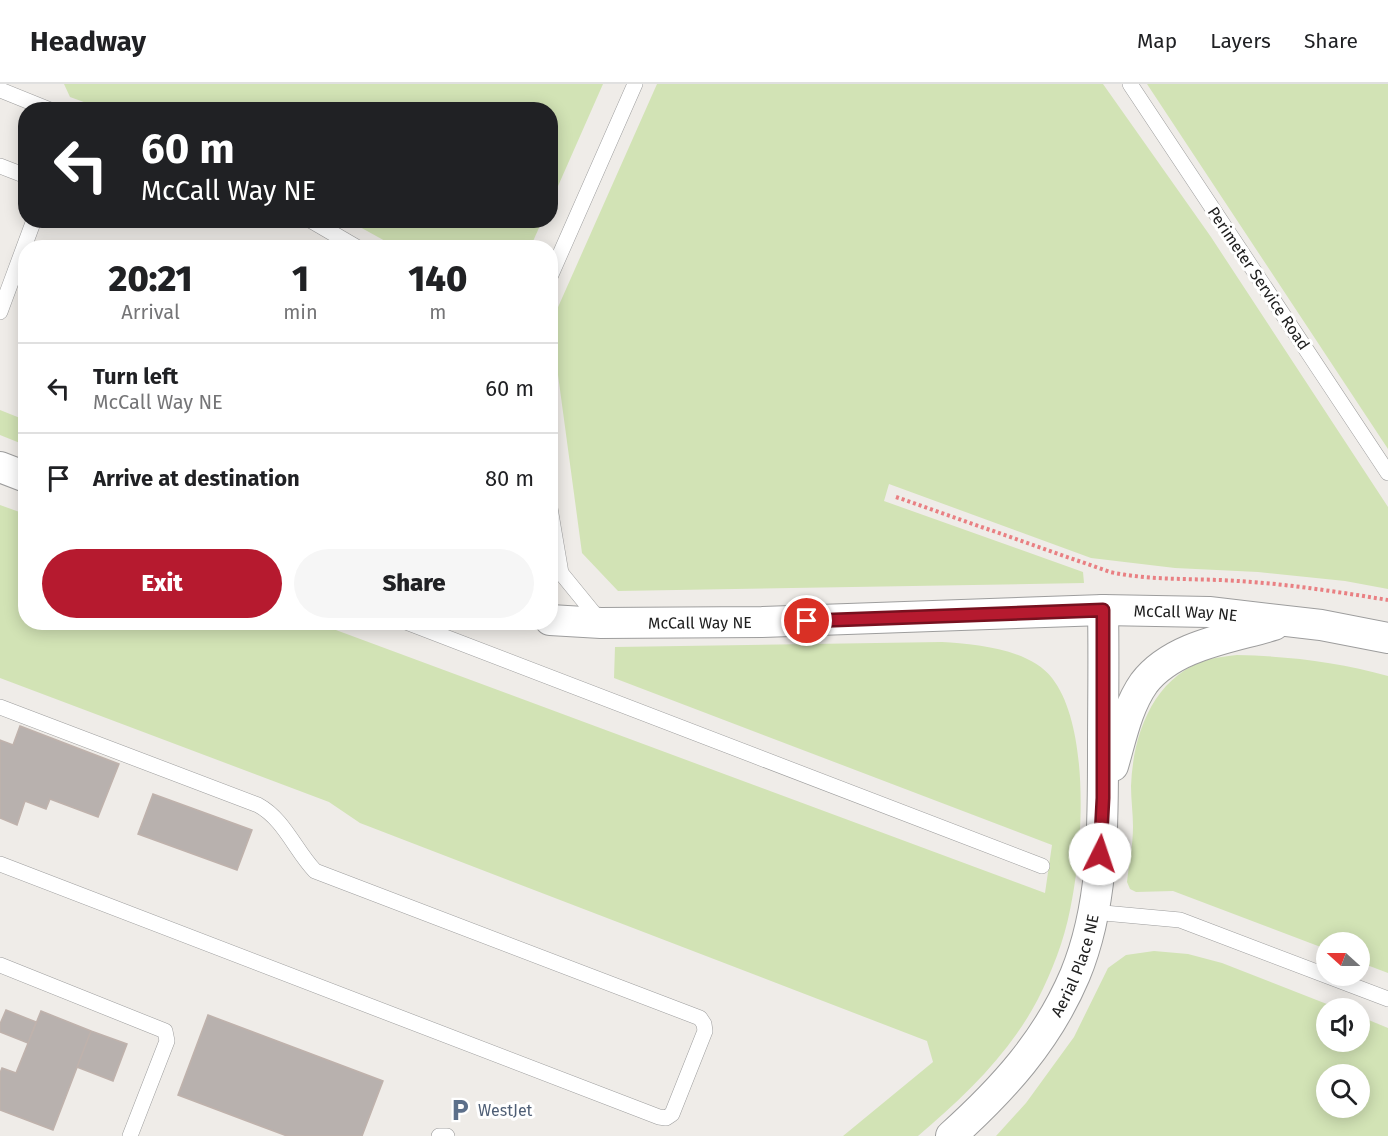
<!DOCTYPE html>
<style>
body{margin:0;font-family:"Fira Sans",sans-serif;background:#f6f6f6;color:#202124;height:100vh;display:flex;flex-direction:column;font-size:22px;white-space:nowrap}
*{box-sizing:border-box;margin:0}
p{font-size:20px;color:#757577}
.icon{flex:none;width:33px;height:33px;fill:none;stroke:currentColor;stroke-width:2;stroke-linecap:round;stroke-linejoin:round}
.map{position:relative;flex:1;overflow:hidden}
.details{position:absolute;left:18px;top:156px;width:540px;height:390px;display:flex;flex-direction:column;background:#fff;border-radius:24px;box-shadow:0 3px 15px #0003}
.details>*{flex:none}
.banner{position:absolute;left:18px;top:18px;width:540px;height:126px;border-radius:24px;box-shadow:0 3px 15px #0003;background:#202124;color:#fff;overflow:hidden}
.needle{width:39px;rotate:291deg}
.buttons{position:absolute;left:1316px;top:848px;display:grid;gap:12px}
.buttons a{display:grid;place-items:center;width:54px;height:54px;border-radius:50%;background:#fff;box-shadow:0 3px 15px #0003;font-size:30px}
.pin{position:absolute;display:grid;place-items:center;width:51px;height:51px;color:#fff;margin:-26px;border:3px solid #fff;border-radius:50%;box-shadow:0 2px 6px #0007}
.me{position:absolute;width:66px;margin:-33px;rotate:4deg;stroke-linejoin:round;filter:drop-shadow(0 0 4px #0008)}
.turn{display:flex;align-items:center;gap:21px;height:126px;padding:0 24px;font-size:27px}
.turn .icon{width:78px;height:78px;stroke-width:2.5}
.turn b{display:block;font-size:42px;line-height:51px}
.eta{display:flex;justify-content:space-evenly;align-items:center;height:102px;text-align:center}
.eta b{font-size:36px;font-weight:800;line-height:42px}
.cta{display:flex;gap:12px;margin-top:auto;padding:12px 24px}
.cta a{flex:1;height:69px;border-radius:36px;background:#b61a2f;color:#fff;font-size:24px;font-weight:800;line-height:69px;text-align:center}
.cta a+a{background:#f6f6f6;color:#202124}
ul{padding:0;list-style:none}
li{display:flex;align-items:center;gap:18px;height:90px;padding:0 24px;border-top:2px solid #e0e0e0}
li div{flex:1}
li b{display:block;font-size:22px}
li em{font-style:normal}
header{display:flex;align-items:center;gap:36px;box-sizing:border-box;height:84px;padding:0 30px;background:#fff;border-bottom:2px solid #e0e0e0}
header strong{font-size:28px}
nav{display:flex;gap:33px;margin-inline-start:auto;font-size:21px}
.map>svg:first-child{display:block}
.grass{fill:#d2e3b5;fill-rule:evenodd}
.building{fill:#b8b1ae;stroke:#bfb2ac;stroke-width:1.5}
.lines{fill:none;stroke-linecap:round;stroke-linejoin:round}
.service-casing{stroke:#9d9d9d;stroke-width:16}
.minor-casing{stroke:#9d9d9d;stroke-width:32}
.path{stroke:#e98083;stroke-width:4;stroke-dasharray:3 3;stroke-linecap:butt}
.service{stroke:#fff;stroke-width:15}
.minor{stroke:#fff;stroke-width:30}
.route-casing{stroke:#76111f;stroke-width:15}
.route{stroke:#b61a2f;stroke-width:10}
.labels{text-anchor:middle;stroke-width:6;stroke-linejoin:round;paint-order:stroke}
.street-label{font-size:16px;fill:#202020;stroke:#fff}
.service-label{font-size:16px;fill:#4e5e75;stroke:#fff;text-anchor:start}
</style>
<header>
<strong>Headway</strong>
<nav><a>Map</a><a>Layers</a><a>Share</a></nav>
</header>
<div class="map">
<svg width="1388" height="1052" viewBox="0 0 1388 1052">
<rect width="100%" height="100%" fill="#efece8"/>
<!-- grass -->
<path class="grass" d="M 64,0 L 603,0 L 551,118 L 550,26 L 103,25 L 70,13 Z
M 657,0 L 1103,0 L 1211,153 L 1388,423 L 1388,505 L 1345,497 L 1258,488 L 1175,484 L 1091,474 L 889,400 L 884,417 L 1083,488 L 1084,499 L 618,507 L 582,469 L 551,239 Z
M 1147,0 L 1388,0 L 1388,365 Z
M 349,137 L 542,137 L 530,164 L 396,163 Z
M 0,326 L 25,336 L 25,361 L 0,351 Z
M 0,421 L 25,430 L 26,538 L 317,539 L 1045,809 L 1052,761 L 614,594 L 615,563 L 942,558 C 976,560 1030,565 1052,594 C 1091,644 1083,766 1070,826 C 1064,857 1052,887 1038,915 C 1010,969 964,1013 918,1052 L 843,1052 L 933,978 L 927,957 L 360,739 L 329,718 L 0,594 Z
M 1237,571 C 1288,572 1339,578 1388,592 L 1388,889 L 1359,878 L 1359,858 L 1326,858 L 1326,865 L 1173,807 L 1136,808 L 1130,805 L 1127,798 C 1129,780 1133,761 1133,743 C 1133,729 1131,716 1131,702 C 1133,649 1154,591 1210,575 C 1219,573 1228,572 1237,571 Z
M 1154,867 L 1188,870 L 1222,879 L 1337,924 L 1326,924 L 1326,957 L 1359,957 L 1359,932 L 1388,944 L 1388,1052 L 996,1052 L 1026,1019 L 1074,953 L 1108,884 L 1126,871 ZM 1326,990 L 1359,990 L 1359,1023 L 1326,1023 Z"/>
<!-- building -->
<path class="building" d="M 20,642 L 119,680 L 98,733 L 50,715 L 46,725 L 25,717 L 17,741 L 0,734 L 0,656 L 13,661 Z
M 153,710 L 252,746 L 237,786 L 138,750 Z
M 6,926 L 36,938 L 28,959 L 0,948 L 0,940 Z
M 41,927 L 91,947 L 53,1046 L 0,1026 L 0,989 L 2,984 L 16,989 Z
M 208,931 L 383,997 L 362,1052 L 287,1052 L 178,1011 Z
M 91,947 L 127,960 L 113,997 L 77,983 Z"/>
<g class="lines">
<!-- service casing -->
<g class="service-casing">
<path id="service" d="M 1130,0 L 1388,389
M 3,7 L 50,26
M 0,82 L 26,92
M 310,136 L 358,164
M 550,193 L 635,0
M 0,228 L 34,136
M 550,424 L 561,489 L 601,538
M 406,538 L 1042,782
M 0,623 L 258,721 C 284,735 295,766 315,787 L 700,934 L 704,940 L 705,947 L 672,1030 L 666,1034 L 659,1033 L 0,780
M 1093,828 L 1180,836 L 1388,915
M 0,881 L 165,947 L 167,957 L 130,1052
M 439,1052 L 447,1052"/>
</g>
<!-- minor casing -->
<g class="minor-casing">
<g id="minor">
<path d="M 0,383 L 26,393"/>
<path id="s1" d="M 550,536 L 601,539 L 762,538 L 1103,526 L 1209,528 L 1321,541 L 1388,554"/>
<path d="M 1113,682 C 1121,655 1127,623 1144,599 C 1173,561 1231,554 1274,541"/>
<path id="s2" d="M 951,1052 C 1003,1005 1047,957 1075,891 C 1104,821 1103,742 1103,667 C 1103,620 1104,573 1103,526"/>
</g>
</g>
<!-- path -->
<path class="path" d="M 896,413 L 1110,488 C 1152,497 1196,494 1238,497 C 1288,500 1339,508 1388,516"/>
<!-- service -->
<use href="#service" class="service"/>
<!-- minor -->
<use href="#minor" class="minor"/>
</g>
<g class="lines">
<!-- route casing -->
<g class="route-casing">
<path id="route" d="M 807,537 L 1103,526 L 1103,714 L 1100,770"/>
</g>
<!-- route -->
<use href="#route" class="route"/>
</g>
<!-- icons -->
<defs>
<g id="parking-bare" transform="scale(1.8)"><path d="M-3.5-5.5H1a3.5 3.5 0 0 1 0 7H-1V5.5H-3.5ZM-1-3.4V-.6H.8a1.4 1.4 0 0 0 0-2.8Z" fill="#5c6f8a" stroke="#fff" stroke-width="2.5" paint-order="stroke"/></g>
</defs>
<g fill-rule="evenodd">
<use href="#parking-bare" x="460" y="1026"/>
</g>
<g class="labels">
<!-- street labels -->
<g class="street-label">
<text transform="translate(1259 194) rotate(56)" y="6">Perimeter Service Road</text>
<text dy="6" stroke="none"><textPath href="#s1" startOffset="636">McCall Way NE</textPath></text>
<text dy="6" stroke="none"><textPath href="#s1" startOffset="150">McCall Way NE</textPath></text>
<text dy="6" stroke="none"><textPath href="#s2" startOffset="214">Aerial Place NE</textPath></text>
</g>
<!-- service labels -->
<g class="service-label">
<text x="478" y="1032">WestJet</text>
</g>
</g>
</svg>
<div class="buttons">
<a><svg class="needle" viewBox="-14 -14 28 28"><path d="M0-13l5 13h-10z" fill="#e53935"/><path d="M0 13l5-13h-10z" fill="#757577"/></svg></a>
<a><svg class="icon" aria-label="sound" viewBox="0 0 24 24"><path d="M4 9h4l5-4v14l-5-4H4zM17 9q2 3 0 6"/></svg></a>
<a><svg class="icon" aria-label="search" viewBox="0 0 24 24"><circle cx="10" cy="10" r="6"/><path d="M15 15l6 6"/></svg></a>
</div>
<div class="pin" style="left:807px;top:537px;background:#d93025"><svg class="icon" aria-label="arrive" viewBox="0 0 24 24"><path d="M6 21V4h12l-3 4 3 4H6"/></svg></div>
<svg class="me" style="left:1100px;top:770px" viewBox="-20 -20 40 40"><circle r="19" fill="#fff"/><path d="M0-13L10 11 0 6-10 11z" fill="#b61a2f"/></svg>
<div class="banner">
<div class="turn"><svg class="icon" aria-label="left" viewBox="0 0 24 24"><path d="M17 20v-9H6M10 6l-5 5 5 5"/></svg><div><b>60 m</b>McCall Way NE</div></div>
</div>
<section class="details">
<div class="eta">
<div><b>20:21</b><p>Arrival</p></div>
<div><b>1</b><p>min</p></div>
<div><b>140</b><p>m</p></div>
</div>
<ul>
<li><svg class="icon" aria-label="left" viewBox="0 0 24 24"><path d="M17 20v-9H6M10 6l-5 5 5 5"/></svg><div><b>Turn left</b><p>McCall Way NE</p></div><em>60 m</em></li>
<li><svg class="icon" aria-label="arrive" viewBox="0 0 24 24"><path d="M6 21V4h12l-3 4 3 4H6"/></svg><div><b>Arrive at destination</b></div><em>80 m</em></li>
</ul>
<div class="cta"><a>Exit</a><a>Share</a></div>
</section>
</div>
